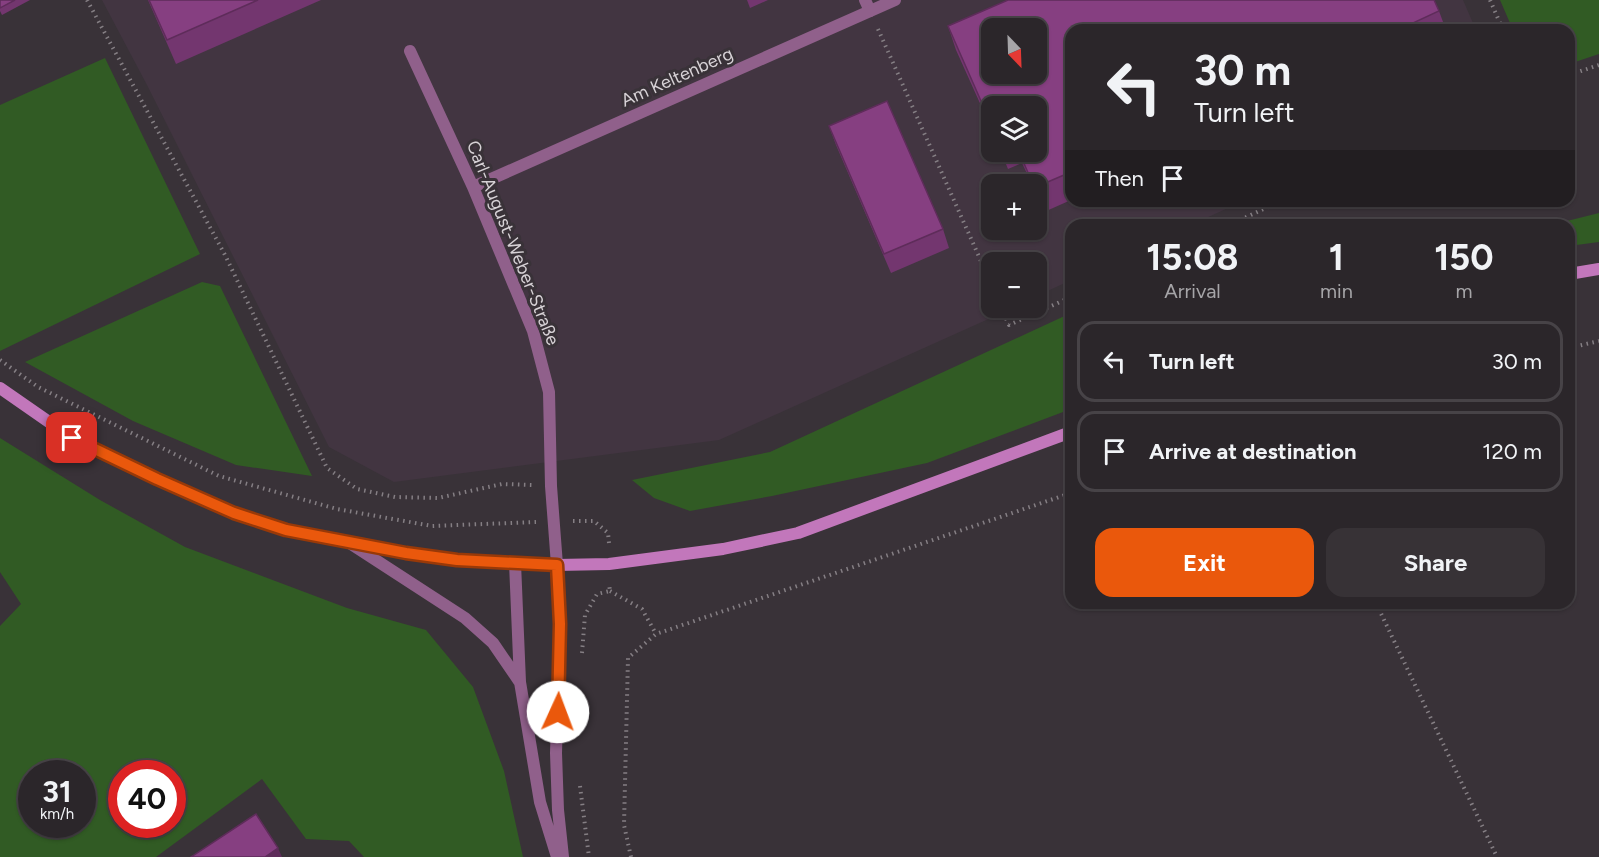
<!DOCTYPE html>
<meta charset="utf-8">
<style>
body{margin:0;font-family:Figtree,sans-serif;background:#373236;color:#f1f3f6;height:100vh;display:flex;flex-direction:column;font-size:22px;white-space:nowrap}
*{box-sizing:border-box;margin:0}
p{font-size:20px;color:#a6a5a8}
.icon{flex:none;width:33px;height:33px;fill:none;stroke:currentColor;stroke-width:2;stroke-linecap:round;stroke-linejoin:round}
.map{position:relative;flex:1;overflow:hidden}
.side{position:absolute;left:1065px;top:219px;width:510px;height:390px;display:flex;flex-direction:column;background:#2b262a;border-radius:18px;box-shadow:0 2px 4px #0004,0 0 0 2px #474347}
.side>*{flex:none}
.banner{position:absolute;left:1065px;top:24px;width:510px;height:183px;border-radius:18px;box-shadow:0 2px 4px #0004,0 0 0 2px #474347;background:#2b262a;color:#f1f3f6;overflow:hidden}
.needle{width:39px;rotate:157deg}
.tools{position:absolute;left:981px;top:18px;display:grid;gap:12px}
.tools a{display:grid;place-items:center;width:66px;height:66px;border-radius:12px;background:#2b262a;box-shadow:0 2px 4px #0004,0 0 0 2px #474347;font-size:30px}
.speed{position:absolute;left:18px;top:760px;display:flex;gap:12px;font-size:30px;font-weight:700;text-align:center}
.speed>*{display:grid;place-content:center;width:78px;height:78px;border-radius:50%;background:#2b262a;box-shadow:0 2px 4px #0004,0 0 0 2px #474347;line-height:1}
.speed small{font-size:15px;font-weight:400}
.speed .limit{border:9px solid #d22;background:#fff;color:#111}
.pin{position:absolute;display:grid;place-items:center;width:51px;height:51px;color:#fff;margin:-26px;border-radius:12px;box-shadow:0 3px 9px #0006}
.me{position:absolute;width:66px;margin:-33px;rotate:2deg;stroke-linejoin:round;filter:drop-shadow(0 0 4px #0008)}
.turn{display:flex;align-items:center;gap:21px;height:126px;padding:0 30px;font-size:27px}
.turn .icon{width:78px;height:78px;stroke-width:2.5}
.turn b{display:block;font-size:42px;line-height:51px}
.then{display:flex;align-items:center;height:57px;padding:0 30px;background:#0003;gap:12px;font-size:22px}
.eta{display:flex;justify-content:space-evenly;align-items:center;height:102px;text-align:center}
.eta b{font-size:36px;font-weight:700;line-height:42px}
.button{display:flex;gap:12px;margin-top:auto;padding:12px 30px}
.button a{flex:1;height:69px;border-radius:18px;background:#ea580c;color:#fff;font-size:24px;font-weight:700;line-height:69px;text-align:center}
.button a+a{background:#373236;color:#f1f3f6}
ul{padding:0;list-style:none}
li{display:flex;align-items:center;gap:18px;height:81px;margin:0 12px 9px;padding:0 18px;border:3px solid #474347;border-radius:18px}
li div{flex:1}
li b{display:block;font-size:22px}
li em{font-style:normal}
.map>svg:first-child{display:block}
.built{fill:#423541;fill-rule:evenodd}
.green{fill:#315b24;fill-rule:evenodd}
.lines{fill:none;stroke-linecap:round;stroke-linejoin:round}
.path{stroke:#857f84;stroke-width:4;stroke-dasharray:1.5 4.5;stroke-linecap:butt}
.service{stroke:#90608b;stroke-width:12}
.minor{stroke:#90608b;stroke-width:12}
.tertiary{stroke:#90608b;stroke-width:12}
.secondary{stroke:#c277bb;stroke-width:12}
.wall{fill:#73366f}
.shaded-wall{fill:#5e2c5a}
.building{fill:#863f81;stroke:#5e2c5a;stroke-width:1.5;fill-rule:evenodd}
.route-casing{stroke:#983908;stroke-width:15}
.route{stroke:#ea580c;stroke-width:10}
.labels{text-anchor:middle;stroke-width:6;stroke-linejoin:round;paint-order:stroke}
.street-label{font-size:18px;fill:#d7d2d6;stroke:#393238}
</style>
<div class="map">
<svg width="1599" height="857" viewBox="0 0 1599 857">
<rect width="100%" height="100%" fill="#393238"/>
<!-- built -->
<path class="built" d="M 102,0 L 1463,0 L 1476,30 L 1071,30 L 1071,201 L 1243,201 L 1191,225 L 1071,225 L 1071,280 L 1037,296 L 1036,262 L 992,262 L 992,308 L 1013,308 L 719,440 L 394,482 L 329,447 L 147,85 ZM 992,28 L 1036,28 L 1036,74 L 992,74 ZM 992,106 L 1036,106 L 1036,152 L 992,152 ZM 992,184 L 1036,184 L 1036,230 L 992,230 Z"/>
<!-- green -->
<path class="green" d="M 1500,0 L 1599,0 L 1599,54 L 1569,64 L 1569,30 L 1513,30 Z
M 105,58 L 200,254 L 0,351 L 0,105 Z
M 1599,213 L 1599,242 L 1569,246 L 1569,225 L 1551,225 Z
M 202,282 L 220,286 L 312,476 L 236,465 L 133,421 L 25,362 Z
M 1071,313 L 1071,409 L 927,463 L 772,496 L 690,511 L 654,498 L 632,480 L 770,452 Z
M 0,438 L 100,500 L 185,547 L 347,608 L 426,630 L 473,687 L 504,771 L 523,857 L 364,857 L 349,841 L 306,839 L 262,779 L 156,857 L 0,857 L 0,626 L 21,604 L 0,572 ZM 32,774 L 82,774 L 82,825 L 32,825 ZM 122,774 L 172,774 L 172,825 L 122,825 Z"/>
<g class="lines">
<!-- path -->
<path class="path" d="M 87,0 L 225,255 L 327,468 L 357,489 L 395,497 L 438,498 L 502,484 L 533,485
M 1490,0 L 1503,30
M 878,29 L 992,286
M 1569,75 L 1599,65
M 1229,225 L 1281,201
M 1001,308 L 1009,325 L 1071,297
M 1569,348 L 1599,341
M 0,360 L 38,387 L 219,476 L 337,509 L 432,526 L 536,522
M 573,521 L 594,521 L 608,533 L 609,543
M 610,591 L 642,609 L 656,634
M 1376,603 L 1497,857
M 582,653 L 585,615 L 597,594 L 610,591 L 609,584
M 580,786 L 589,857
M 631,857 L 624,825 L 628,658 L 656,634 L 1071,493"/>
<!-- service -->
<path class="service" d="M 865,0 L 870,11"/>
<!-- minor -->
<path class="minor" d="M 410,51 L 473,187 L 533,331 L 549,392 L 551,486 L 557,565
M 473,187 L 895,0"/>
<!-- tertiary -->
<path class="tertiary" d="M 348,542 L 465,618 L 493,643 L 519,681
M 515,563 L 520,682 L 540,802 L 557,857
M 557,565 L 560,624 L 556,753 L 558,810 L 563,857"/>
<!-- secondary -->
<path class="secondary" d="M 1569,274 L 1599,269
M 0,388 L 72,438 L 157,479 L 234,513 L 286,530 L 406,553 L 457,560 L 557,565 L 609,564 L 723,549 L 798,533 L 1071,432"/>
</g>
<!-- wall -->
<path class="wall" d="M 0,0 L 30,0 L 2,15 L 0,11 Z
M 148,0 L 321,0 L 176,64 Z
M 747,0 L 768,0 L 750,8 Z
M 1439,11 L 1446,30 L 1071,30 L 1071,200 L 1044,212 L 1036,196 L 1036,184 L 1032,184 L 1022,163 L 1008,169 L 1001,152 L 1036,152 L 992,106 L 992,130 L 956,50 L 948,26 Z
M 829,126 L 943,229 L 949,248 L 891,273 L 836,145 Z"/>
<!-- shaded-wall -->
<path class="shaded-wall" d="M 278,848 L 282,857 L 265,857 Z"/>
<!-- building -->
<path class="building" d="M 0,0 L 15,0 L 0,8 Z
M 149,0 L 258,0 L 167,40 Z
M 1008,0 L 1434,0 L 1439,11 L 1398,30 L 1071,30 L 1071,172 L 1036,187 L 1036,184 L 1033,184 L 1019,152 L 1036,152 L 1036,106 L 992,106 L 992,126 L 948,26 ZM 992,28 L 1036,28 L 1036,74 L 992,74 Z
M 887,101 L 943,229 L 884,254 L 829,126 Z
M 256,814 L 278,848 L 265,857 L 191,857 Z"/>
<g class="lines">
<!-- route casing -->
<g class="route-casing">
<path id="route" d="M 72,438 L 157,479 L 234,513 L 286,530 L 406,553 L 457,560 L 557,565 L 560,624 L 558,712"/>
</g>
<!-- route -->
<use href="#route" class="route"/>
</g>
<g class="labels">
<!-- street labels -->
<g class="street-label">
<text transform="translate(677 77) rotate(-24)" y="6">Am Keltenberg</text>
<text transform="translate(513 243) rotate(68)" y="6">Carl-August-Weber-Straße</text>
</g>
</g>
</svg>
<div class="tools">
<a><svg class="needle" viewBox="-14 -14 28 28"><path d="M0-13l5 13h-10z" fill="#e53935"/><path d="M0 13l5-13h-10z" fill="#a6a5a8"/></svg></a>
<a><svg class="icon" aria-label="layers" viewBox="0 0 24 24"><path d="M12 4l9 5-9 5-9-5zM3 14l9 5 9-5"/></svg></a>
<a>+</a>
<a>−</a>
</div>
<div class="speed"><div>31<small>km/h</small></div><div class="limit">40</div></div>
<div class="pin" style="left:72px;top:438px;background:#d93025"><svg class="icon" aria-label="arrive" viewBox="0 0 24 24"><path d="M6 21V4h12l-3 4 3 4H6"/></svg></div>
<svg class="me" style="left:558px;top:712px" viewBox="-20 -20 40 40"><circle r="19" fill="#fff"/><path d="M0-13L10 11 0 6-10 11z" fill="#ea580c"/></svg>
<div class="banner">
<div class="turn"><svg class="icon" aria-label="left" viewBox="0 0 24 24"><path d="M17 20v-9H6M10 6l-5 5 5 5"/></svg><div><b>30 m</b>Turn left</div></div>
<div class="then">Then<svg class="icon" aria-label="arrive" viewBox="0 0 24 24"><path d="M6 21V4h12l-3 4 3 4H6"/></svg></div>
</div>
<section class="side">
<div class="eta">
<div><b>15:08</b><p>Arrival</p></div>
<div><b>1</b><p>min</p></div>
<div><b>150</b><p>m</p></div>
</div>
<ul>
<li><svg class="icon" aria-label="left" viewBox="0 0 24 24"><path d="M17 20v-9H6M10 6l-5 5 5 5"/></svg><div><b>Turn left</b></div><em>30 m</em></li>
<li><svg class="icon" aria-label="arrive" viewBox="0 0 24 24"><path d="M6 21V4h12l-3 4 3 4H6"/></svg><div><b>Arrive at destination</b></div><em>120 m</em></li>
</ul>
<div class="button"><a>Exit</a><a>Share</a></div>
</section>
</div>
